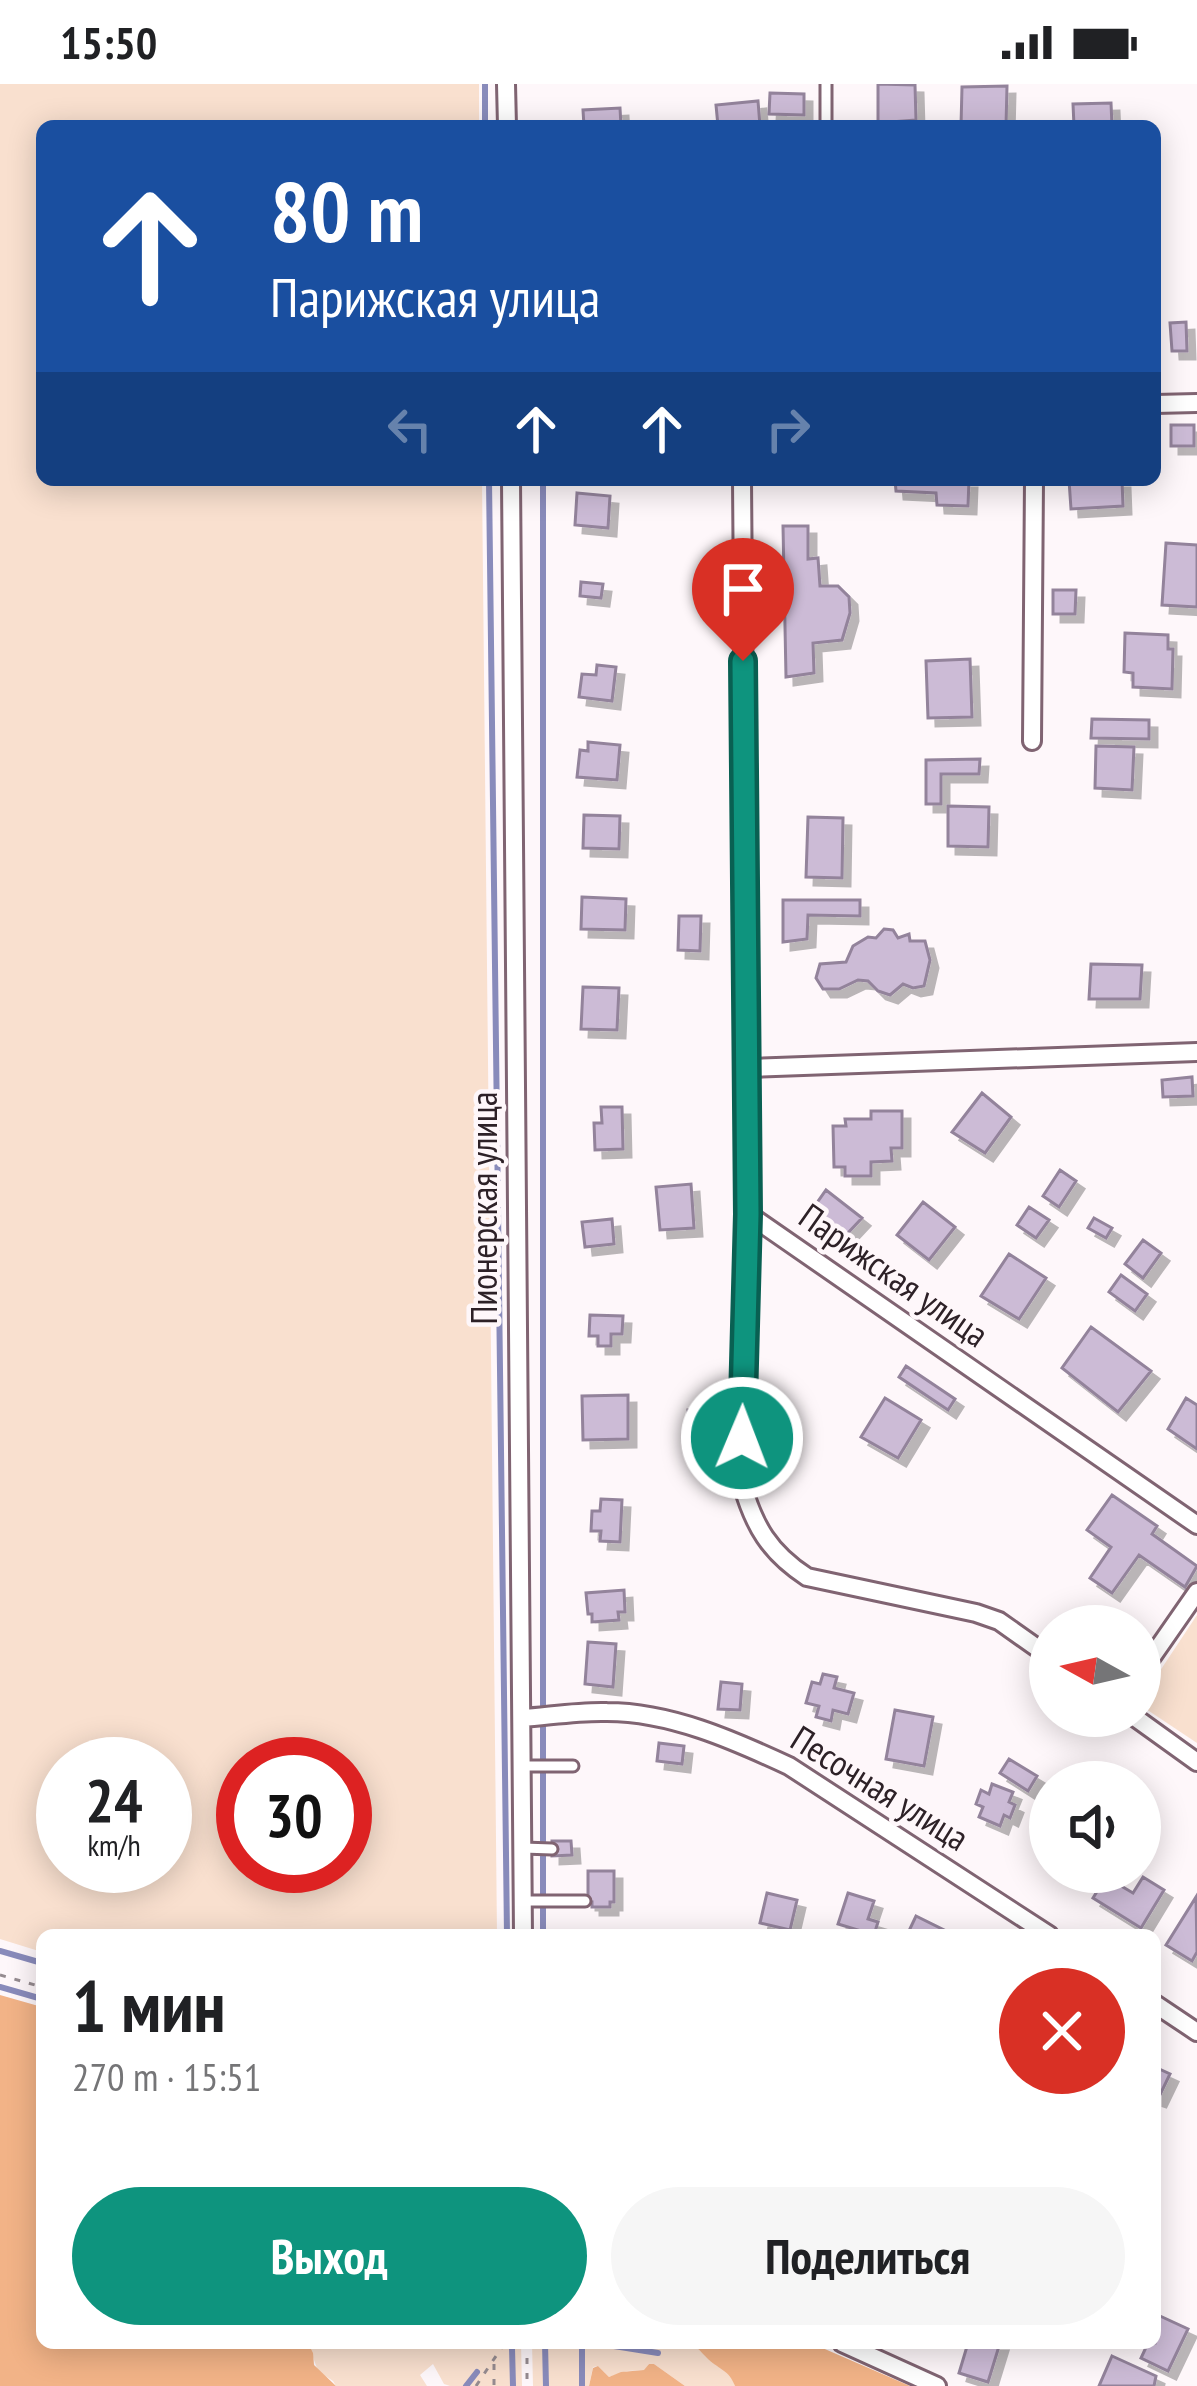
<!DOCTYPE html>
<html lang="ru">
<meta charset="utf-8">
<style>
body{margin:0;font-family:"PT Sans Narrow",sans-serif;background:#f6f6f6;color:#202124;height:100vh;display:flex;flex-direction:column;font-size:45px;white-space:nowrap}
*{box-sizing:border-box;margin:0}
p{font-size:39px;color:#757577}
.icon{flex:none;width:66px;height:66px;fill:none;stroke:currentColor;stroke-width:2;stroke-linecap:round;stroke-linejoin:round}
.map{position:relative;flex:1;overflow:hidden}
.sheet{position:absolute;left:36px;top:1845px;width:1125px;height:420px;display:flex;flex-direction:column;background:#fff;border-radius:18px;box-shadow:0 6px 30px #0003}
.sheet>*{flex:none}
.guide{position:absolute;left:36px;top:36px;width:1125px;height:366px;border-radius:18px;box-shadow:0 6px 30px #0003;background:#1a4fa0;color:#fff;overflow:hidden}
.needle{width:78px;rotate:278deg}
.buttons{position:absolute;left:1029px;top:1521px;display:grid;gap:24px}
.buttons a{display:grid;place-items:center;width:132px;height:132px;border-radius:50%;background:#fff;box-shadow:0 6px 30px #0003;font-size:60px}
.speed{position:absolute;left:36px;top:1653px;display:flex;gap:24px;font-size:60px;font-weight:700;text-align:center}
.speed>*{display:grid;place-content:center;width:156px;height:156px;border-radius:50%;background:#fff;box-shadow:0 6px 30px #0003;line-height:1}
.speed small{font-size:30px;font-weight:400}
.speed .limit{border:18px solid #d22;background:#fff;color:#111}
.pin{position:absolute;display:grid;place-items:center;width:102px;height:102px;color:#fff;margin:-123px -51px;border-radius:50% 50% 50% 0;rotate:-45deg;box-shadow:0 0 12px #0007}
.pin .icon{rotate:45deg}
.me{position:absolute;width:132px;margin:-66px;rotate:1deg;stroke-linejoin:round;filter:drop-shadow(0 0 9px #0008)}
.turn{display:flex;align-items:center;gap:42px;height:252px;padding:0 36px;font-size:54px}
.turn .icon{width:156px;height:156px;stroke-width:2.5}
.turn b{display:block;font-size:84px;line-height:102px}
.lanes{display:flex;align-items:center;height:114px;padding:0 36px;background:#0003;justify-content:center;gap:60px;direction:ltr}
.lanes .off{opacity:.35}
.round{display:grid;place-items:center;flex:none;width:126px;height:126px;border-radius:63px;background:#f6f6f6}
.head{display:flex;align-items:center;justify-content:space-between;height:204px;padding:0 36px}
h1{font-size:72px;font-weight:700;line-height:90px}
.button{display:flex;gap:24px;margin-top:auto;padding:24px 36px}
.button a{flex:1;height:138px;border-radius:72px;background:#0e947e;color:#fff;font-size:48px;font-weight:700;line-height:138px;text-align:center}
.button a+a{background:#f6f6f6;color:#202124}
.status{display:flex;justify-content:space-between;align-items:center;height:84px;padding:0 60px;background:#fff;direction:ltr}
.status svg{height:33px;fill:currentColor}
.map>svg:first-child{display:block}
.green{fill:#f9e0cf;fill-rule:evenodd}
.forest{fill:#f2b387}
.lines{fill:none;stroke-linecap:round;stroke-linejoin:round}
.stream{stroke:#898bbb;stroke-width:6}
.building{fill:#ccbbd6;stroke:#93839b;stroke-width:3;filter:url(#shadow)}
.lane-casing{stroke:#806472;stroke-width:15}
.street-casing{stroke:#806472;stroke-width:22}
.path{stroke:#958b90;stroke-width:3;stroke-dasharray:6 9;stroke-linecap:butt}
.lane{stroke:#fff;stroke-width:9}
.street{stroke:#fff;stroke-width:16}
.route-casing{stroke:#096052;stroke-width:30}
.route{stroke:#0e947e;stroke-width:21}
.labels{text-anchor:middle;stroke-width:9;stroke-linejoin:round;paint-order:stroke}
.street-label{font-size:36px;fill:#2d2127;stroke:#fef7fa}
</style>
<div class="status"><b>15:50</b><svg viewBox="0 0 49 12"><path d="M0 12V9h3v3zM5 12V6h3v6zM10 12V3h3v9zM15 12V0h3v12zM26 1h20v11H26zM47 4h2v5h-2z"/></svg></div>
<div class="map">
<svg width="1197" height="2302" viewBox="0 0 1197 2302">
<defs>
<filter id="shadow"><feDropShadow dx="8" dy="8" stdDeviation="0" flood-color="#0004"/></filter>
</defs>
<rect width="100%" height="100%" fill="#fef7fa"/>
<!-- green -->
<path class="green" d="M 0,0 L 479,0 L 479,42 L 42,42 L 42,396 L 482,396 L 497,1851 L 42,1851 L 42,1868 L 0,1855 ZM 165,1680 L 165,1782 L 63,1782 L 63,1680 ZM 345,1680 L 345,1782 L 243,1782 L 243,1680 Z
M 1197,1531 L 1197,1659 L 1140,1621 L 1140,1617 Z
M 308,2259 L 521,2259 L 522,2302 L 450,2302 L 444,2300 L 433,2280 L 420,2291 L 427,2302 L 336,2302 L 333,2297 L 318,2287 Z
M 532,2259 L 692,2260 L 725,2285 L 732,2293 L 735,2302 L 685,2302 L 654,2280 L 649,2280 L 645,2286 L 627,2287 L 609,2293 L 598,2282 L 593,2283 L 589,2302 L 533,2302 Z"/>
<!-- forest -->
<path class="forest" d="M 0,1911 L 42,1923 L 42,2259 L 308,2259 L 313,2269 L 314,2281 L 336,2302 L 0,2302 Z
M 685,2259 L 811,2259 L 910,2302 L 735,2302 C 729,2286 720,2286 708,2275 C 699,2266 698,2262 685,2259 Z
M 649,2280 L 654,2280 L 685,2302 L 589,2302 L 593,2284 L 598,2282 L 609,2293 L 621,2288 L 644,2286 Z"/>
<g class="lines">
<!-- stream -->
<path class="stream" d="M 485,0 L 485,42
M 489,396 L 507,1851
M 543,396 L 543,1851
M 0,1867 L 42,1879
M 0,1903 L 42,1915
M 545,2259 L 546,2302
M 582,2259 L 582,2302
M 595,2259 L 658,2269
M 512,2264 L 513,2302
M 466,2302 L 477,2288"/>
</g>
<!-- building -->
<path class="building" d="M 878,0 L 915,1 L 916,36 L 878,39 Z
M 1007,2 L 1006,42 L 961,42 L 962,3 Z
M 770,9 L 804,10 L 804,31 L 769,30 Z
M 758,17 L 760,42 L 718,42 L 716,21 Z
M 1111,19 L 1112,42 L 1074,42 L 1073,20 Z
M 620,24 L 621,42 L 584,42 L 583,26 Z
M 1186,238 L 1187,267 L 1172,267 L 1170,239 Z
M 1171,341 L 1194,341 L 1194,362 L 1171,362 Z
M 895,396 L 969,396 L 968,422 L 937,421 L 936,409 L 896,407 Z
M 1069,396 L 1122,396 L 1123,422 L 1071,425 Z
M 577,409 L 610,412 L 608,444 L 575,441 Z
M 783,442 L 808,442 L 808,475 L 818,474 L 820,502 L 838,502 L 849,513 L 850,529 L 842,556 L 813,559 L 814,589 L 786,593 Z
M 1166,459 L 1197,461 L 1197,523 L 1162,521 Z
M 581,498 L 603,500 L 601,514 L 580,512 Z
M 1053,506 L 1076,506 L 1075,530 L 1053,530 Z
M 1125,549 L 1168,551 L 1168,565 L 1173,565 L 1172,605 L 1133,603 L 1133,589 L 1124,588 Z
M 970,575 L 972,633 L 928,634 L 926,577 Z
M 597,581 L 616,583 L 612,617 L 579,613 L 582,590 L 596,591 Z
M 1092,635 L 1149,636 L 1149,655 L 1091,654 Z
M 588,658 L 620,661 L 617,696 L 577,693 L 580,666 L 588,667 Z
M 1096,662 L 1134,663 L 1132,706 L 1095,704 Z
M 980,675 L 979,690 L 941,690 L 941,720 L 926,720 L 926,676 Z
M 948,722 L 989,723 L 988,763 L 948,762 Z
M 584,731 L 620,732 L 619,765 L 583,764 Z
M 808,733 L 843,734 L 842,794 L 806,793 Z
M 582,813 L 626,815 L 625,846 L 581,845 Z
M 783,816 L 860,816 L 860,832 L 808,831 L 807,855 L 783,858 Z
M 679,832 L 701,832 L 700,867 L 678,866 Z
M 884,845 L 893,846 L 898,854 L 909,850 L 910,857 L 925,857 L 930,876 L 924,902 L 913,904 L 903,900 L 890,911 L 878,907 L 868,897 L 858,896 L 839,905 L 823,905 L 816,894 L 820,880 L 846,878 L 853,862 L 868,853 L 876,854 Z
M 1091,880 L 1142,881 L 1140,915 L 1089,915 Z
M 583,903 L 619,904 L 617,946 L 581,945 Z
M 1192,993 L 1193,1012 L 1163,1013 L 1162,996 Z
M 982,1009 L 1011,1033 L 985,1069 L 952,1048 Z
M 601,1023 L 622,1023 L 623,1065 L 595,1066 L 594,1039 L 602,1039 Z
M 871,1027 L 902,1027 L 902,1064 L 891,1064 L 892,1077 L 871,1078 L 871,1092 L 845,1092 L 845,1083 L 834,1083 L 833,1042 L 846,1042 L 845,1035 L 871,1035 Z
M 1060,1086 L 1076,1097 L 1059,1123 L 1043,1112 Z
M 691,1100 L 694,1144 L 660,1146 L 656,1103 Z
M 826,1106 L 862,1134 L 845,1152 L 809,1130 Z
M 923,1118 L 955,1143 L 929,1176 L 897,1151 Z
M 1029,1123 L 1049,1136 L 1036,1154 L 1017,1141 Z
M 1094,1134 L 1112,1144 L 1106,1154 L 1088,1144 Z
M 612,1135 L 614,1160 L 585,1163 L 582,1138 Z
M 1143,1156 L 1161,1169 L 1143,1194 L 1125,1180 Z
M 1009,1170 L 1046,1194 L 1019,1235 L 981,1212 Z
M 1121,1191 L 1147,1210 L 1135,1227 L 1109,1208 Z
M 590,1231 L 623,1232 L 622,1250 L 611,1250 L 611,1262 L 598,1262 L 598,1252 L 589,1252 Z
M 1091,1243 L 1151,1287 L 1118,1328 L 1062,1284 Z
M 906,1282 L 955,1315 L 948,1326 L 899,1293 Z
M 628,1311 L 628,1355 L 583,1356 L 582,1312 Z
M 885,1314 L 921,1336 L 898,1374 L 861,1353 Z
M 1186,1314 L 1197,1321 L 1197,1365 L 1168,1345 Z
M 688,1326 L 711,1326 L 712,1366 L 689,1366 Z
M 1112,1411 L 1157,1442 L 1152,1450 L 1197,1482 L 1185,1503 L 1139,1471 L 1112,1509 L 1090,1494 L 1111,1463 L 1087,1446 Z
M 601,1415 L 622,1416 L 620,1458 L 600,1457 L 601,1447 L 591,1447 L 592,1427 L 600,1427 Z
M 624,1506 L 625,1528 L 618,1528 L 619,1536 L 592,1538 L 592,1530 L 588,1530 L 586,1509 Z
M 588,1558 L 616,1560 L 613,1603 L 585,1600 Z
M 823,1590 L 837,1593 L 834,1604 L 854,1609 L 848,1630 L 833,1626 L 831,1637 L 816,1633 L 819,1622 L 806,1619 L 812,1598 L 820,1600 Z
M 721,1598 L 742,1600 L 740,1626 L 718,1625 Z
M 895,1626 L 933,1633 L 924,1682 L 886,1675 Z
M 659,1659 L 684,1662 L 682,1680 L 657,1677 Z
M 1009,1675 L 1037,1692 L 1028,1707 L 1000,1689 Z
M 992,1700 L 1013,1708 L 1009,1718 L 1015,1721 L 1010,1734 L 1004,1731 L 1000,1742 L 979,1733 L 983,1723 L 976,1720 L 981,1706 L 989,1710 Z
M 552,1757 L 571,1757 L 572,1771 L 552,1772 Z
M 588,1787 L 614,1787 L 614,1818 L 610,1818 L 610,1823 L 592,1823 L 592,1818 L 588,1818 Z
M 1106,1793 L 1133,1809 L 1143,1793 L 1164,1806 L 1141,1844 L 1093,1814 Z
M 767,1809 L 797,1816 L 790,1846 L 760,1839 Z
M 848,1809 L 874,1817 L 868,1835 L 878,1838 L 874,1851 L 838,1840 Z
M 1196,1813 L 1197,1868 L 1192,1877 L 1166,1861 Z
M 916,1832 L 946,1847 L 944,1851 L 907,1851 Z
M 1155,1983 L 1170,1990 L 1158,2015 L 1155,2014 Z
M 1160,2232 L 1188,2245 L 1168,2287 L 1141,2274 L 1148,2259 L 1155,2259 L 1155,2243 Z
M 968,2259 L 1000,2259 L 988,2298 L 959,2289 Z
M 1112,2272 L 1156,2292 L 1154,2302 L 1099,2302 Z"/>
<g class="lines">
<!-- lane casing -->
<g class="lane-casing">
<path id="lane" d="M 826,0 L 826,42
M 522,1682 L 573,1682
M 523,1764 L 552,1765
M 523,1817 L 585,1817"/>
</g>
<!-- street casing -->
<g class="street-casing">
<path id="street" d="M 506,0 L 507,42
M 1155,320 L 1197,319
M 511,396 L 523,1851
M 742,396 L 748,1130 L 742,1400 C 754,1442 769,1468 807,1493 L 976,1529 L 999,1537 L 1050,1573
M 1032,657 L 1034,396
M 747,984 L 1197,968
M 748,1130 L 1197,1441
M 1140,1590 L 1197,1508
M 1133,1632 L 1197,1678
M 522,1634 C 550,1632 579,1627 607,1628 C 670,1628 733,1656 789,1682 L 1049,1851
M 1155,1920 L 1197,1948
M 842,2259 L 937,2302"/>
</g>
<!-- path -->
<path class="path" d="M 0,1891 L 42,1903
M 527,2259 L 527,2302
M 494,2280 L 494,2302
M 476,2302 L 502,2263 L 509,2259"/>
<!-- lane -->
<use href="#lane" class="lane"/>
<!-- street -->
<use href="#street" class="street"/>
</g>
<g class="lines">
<!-- route casing -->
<g class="route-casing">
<path id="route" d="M 742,1354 L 748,1130 L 743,577"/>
</g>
<!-- route -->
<use href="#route" class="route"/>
</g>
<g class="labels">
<!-- street labels -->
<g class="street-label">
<text transform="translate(484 1124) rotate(-90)" y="13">Пионерская улица</text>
<text transform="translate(894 1191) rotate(35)" y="13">Парижская улица</text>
<text transform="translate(880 1704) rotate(32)" y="13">Песочная улица</text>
</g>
</g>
</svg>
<div class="buttons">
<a><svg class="needle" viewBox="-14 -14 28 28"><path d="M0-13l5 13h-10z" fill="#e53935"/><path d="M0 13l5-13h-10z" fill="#757577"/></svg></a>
<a><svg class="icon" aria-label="sound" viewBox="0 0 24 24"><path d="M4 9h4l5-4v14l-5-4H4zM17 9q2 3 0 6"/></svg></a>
</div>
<div class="speed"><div>24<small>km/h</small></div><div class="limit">30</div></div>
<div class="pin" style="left:743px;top:577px;background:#d93025"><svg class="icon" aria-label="arrive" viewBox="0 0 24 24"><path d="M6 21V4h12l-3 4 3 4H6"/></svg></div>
<svg class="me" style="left:742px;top:1354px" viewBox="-20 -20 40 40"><circle r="17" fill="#0e947e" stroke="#fff" stroke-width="3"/><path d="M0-11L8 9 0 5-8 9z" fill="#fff"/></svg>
<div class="guide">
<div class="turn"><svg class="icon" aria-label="ahead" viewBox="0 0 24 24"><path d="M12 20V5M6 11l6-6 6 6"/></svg><div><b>80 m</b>Парижская улица</div></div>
<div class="lanes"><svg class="icon off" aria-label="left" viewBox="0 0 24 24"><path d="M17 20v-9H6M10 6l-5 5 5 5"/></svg><svg class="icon" aria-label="ahead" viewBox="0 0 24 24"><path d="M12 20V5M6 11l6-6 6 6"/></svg><svg class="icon" aria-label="ahead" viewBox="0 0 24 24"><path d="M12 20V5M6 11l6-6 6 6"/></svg><svg class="icon off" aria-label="right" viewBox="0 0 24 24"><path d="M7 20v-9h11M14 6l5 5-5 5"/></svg></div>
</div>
<section class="sheet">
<div class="head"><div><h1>1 мин</h1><p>270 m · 15:51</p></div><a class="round" style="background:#d93025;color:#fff"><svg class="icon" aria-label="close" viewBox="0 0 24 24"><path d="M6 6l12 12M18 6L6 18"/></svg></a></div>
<div class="button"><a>Выход</a><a>Поделиться</a></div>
</section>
</div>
